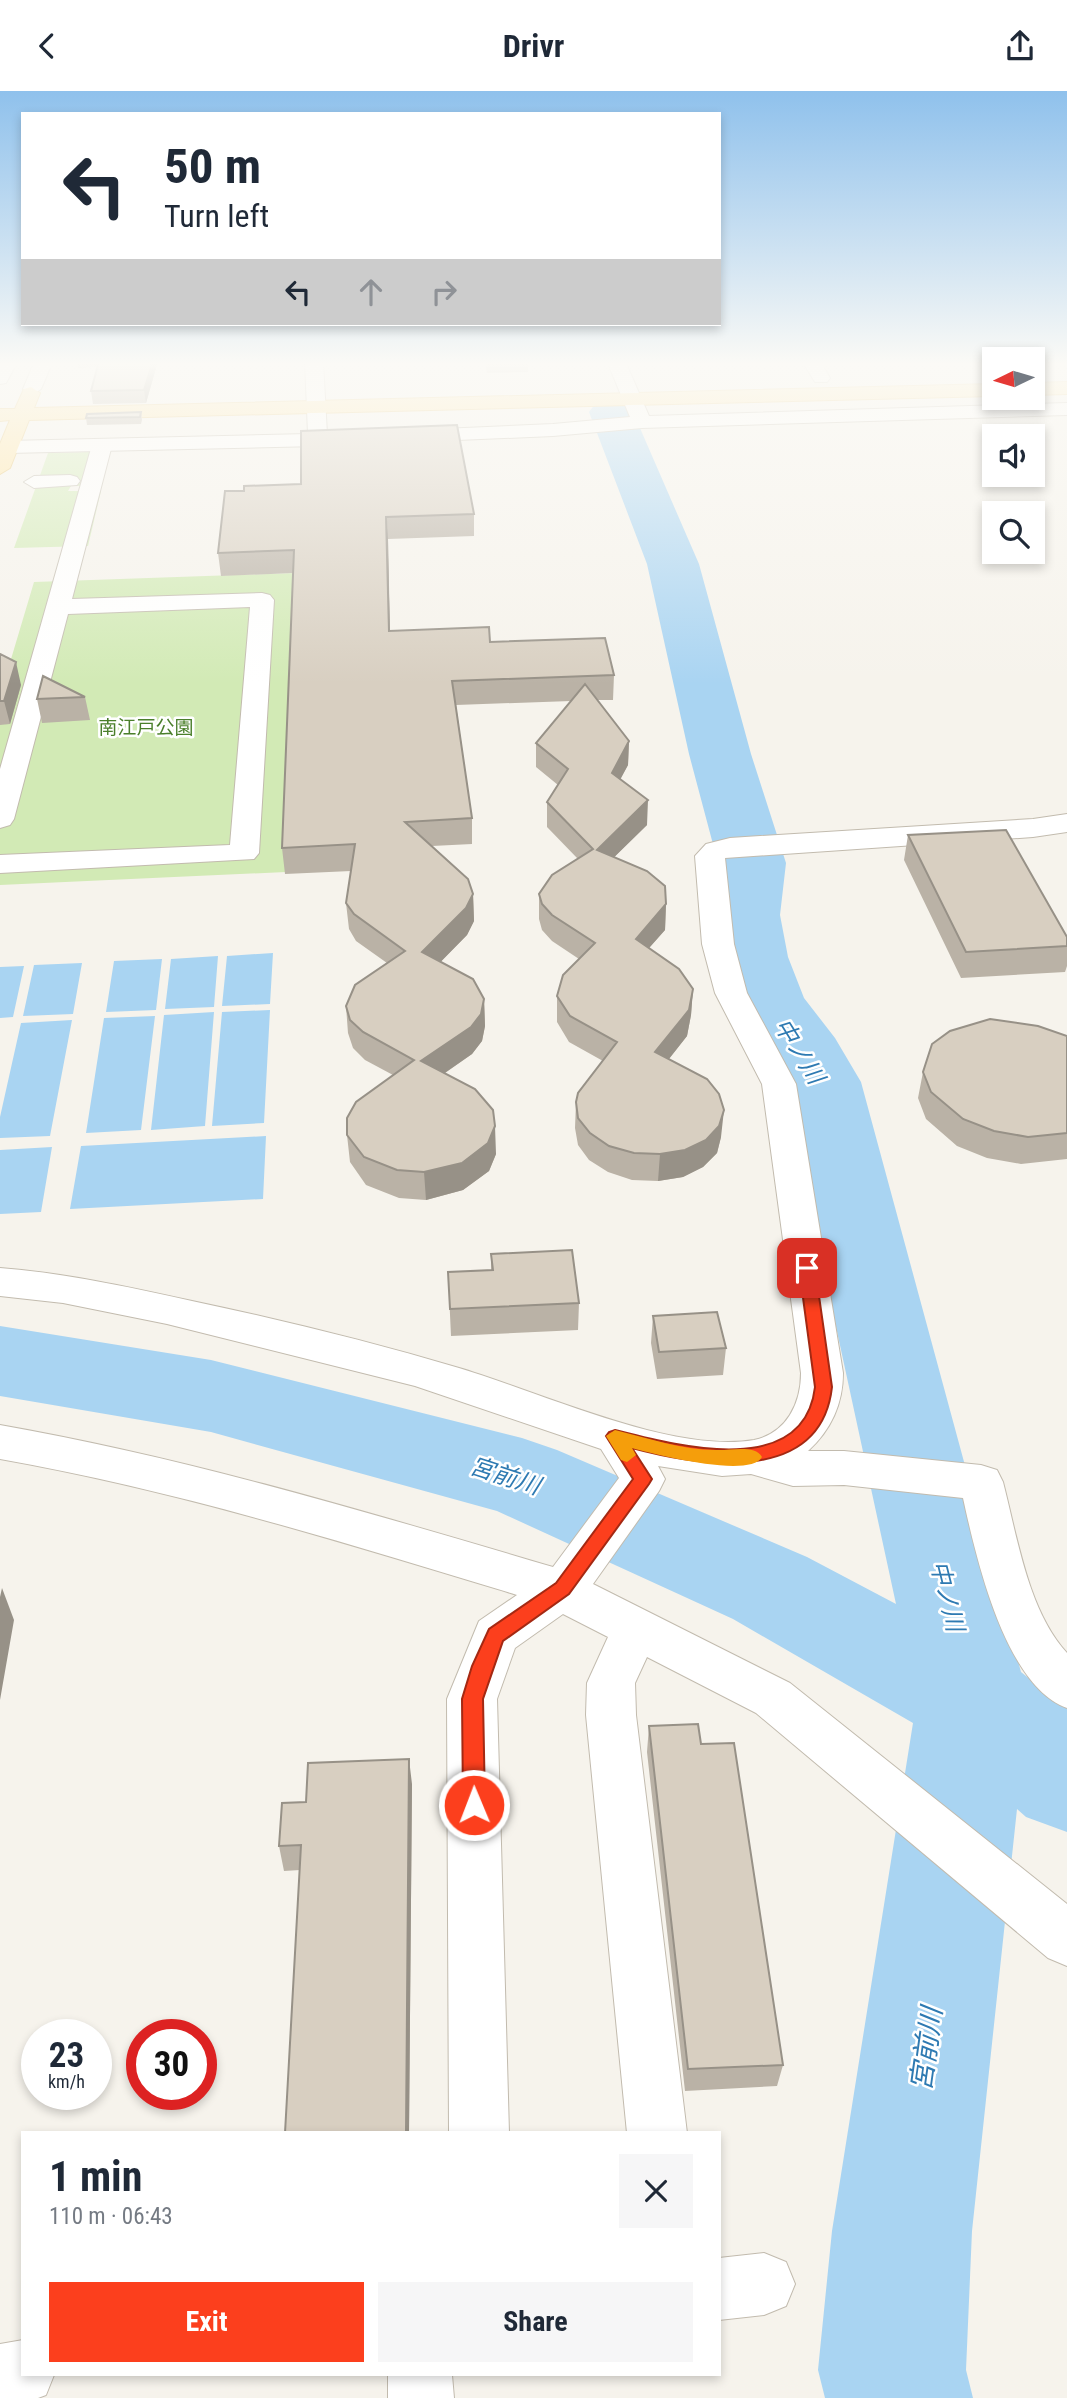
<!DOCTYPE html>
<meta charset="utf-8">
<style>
body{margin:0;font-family:"Roboto Condensed","Noto Sans JP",sans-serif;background:#f6f6f7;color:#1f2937;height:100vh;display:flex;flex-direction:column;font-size:26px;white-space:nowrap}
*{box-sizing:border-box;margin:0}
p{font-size:23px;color:#747a83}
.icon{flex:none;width:38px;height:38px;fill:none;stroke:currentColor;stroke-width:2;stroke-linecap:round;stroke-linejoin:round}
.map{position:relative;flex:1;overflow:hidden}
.sheet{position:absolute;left:21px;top:2040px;width:700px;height:245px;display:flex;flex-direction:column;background:#fff;border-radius:0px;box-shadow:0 4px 10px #0003}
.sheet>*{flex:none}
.banner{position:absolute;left:21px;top:21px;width:700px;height:214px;border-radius:0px;box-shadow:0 4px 10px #0003;background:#fff;color:#1f2937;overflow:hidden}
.needle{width:46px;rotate:265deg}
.controls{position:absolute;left:982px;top:256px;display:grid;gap:14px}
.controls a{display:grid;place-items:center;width:63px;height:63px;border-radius:0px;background:#fff;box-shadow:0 4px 10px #0003;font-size:35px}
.speed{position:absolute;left:21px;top:1928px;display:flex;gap:14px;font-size:35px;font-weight:700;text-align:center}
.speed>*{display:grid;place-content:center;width:91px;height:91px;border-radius:50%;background:#fff;box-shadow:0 4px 10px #0003;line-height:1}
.speed small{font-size:18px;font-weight:400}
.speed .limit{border:10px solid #d22;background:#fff;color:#111}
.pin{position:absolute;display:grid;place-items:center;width:60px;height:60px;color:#fff;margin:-30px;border-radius:14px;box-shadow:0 4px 10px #0006}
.me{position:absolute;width:77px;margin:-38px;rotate:359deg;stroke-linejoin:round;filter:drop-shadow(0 0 5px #0008)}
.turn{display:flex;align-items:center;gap:24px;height:147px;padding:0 28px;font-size:32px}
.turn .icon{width:91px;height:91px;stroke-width:2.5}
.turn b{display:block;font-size:49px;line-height:60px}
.lanes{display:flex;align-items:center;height:66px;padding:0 28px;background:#0003;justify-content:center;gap:35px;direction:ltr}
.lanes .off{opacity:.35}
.round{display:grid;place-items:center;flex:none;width:74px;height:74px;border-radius:0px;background:#f6f6f7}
.overview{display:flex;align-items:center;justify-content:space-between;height:119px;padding:0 28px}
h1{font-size:42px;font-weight:700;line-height:52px}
.action{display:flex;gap:14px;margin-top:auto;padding:14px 28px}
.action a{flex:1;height:80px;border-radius:0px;background:#fc3f1d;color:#fff;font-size:28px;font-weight:700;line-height:80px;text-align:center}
.action a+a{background:#f6f6f7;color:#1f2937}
header{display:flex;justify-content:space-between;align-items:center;height:91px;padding:0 28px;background:#fff;font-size:32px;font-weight:700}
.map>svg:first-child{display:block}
.green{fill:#d2eab5}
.water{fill:#a9d4f2}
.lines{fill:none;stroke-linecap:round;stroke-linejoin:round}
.river{fill:#a9d4f2;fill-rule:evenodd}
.pedestrian-casing{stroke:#c2bbae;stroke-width:2}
.minor-casing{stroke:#c2bbae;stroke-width:2}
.tertiary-casing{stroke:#c2bbae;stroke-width:2}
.primary-casing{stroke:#e6c16a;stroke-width:2}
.pedestrian{fill:#fff;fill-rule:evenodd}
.minor{fill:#fff;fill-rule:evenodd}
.tertiary{fill:#fff;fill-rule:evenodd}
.primary{fill:#ffe39c;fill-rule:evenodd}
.wall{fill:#bab2a6}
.shaded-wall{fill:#979187}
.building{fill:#d8cfc1;stroke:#979187;stroke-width:2}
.route{fill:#fc3f1d;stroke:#a42913;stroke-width:2}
.slow{fill:#f59e0b}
.labels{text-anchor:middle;stroke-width:5;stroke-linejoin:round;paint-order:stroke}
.far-park-label{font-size:19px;fill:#4a7f2a;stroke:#fff}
.water-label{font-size:24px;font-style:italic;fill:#2e7ab2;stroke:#fff}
.near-water-label{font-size:28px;font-style:italic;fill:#2e7ab2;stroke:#fff}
</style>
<header><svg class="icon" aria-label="back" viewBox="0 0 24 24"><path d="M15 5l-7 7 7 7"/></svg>Drivr<svg class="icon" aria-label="share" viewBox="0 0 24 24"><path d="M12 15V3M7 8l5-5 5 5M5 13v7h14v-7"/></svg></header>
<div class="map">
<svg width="1067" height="2307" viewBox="0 0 1067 2307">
<rect width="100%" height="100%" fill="#f6f3ec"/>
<!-- green -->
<path class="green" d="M 91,361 L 88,395 L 71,395 L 68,400 L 101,400 L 88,455 L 14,457 L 48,362 Z
M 296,482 L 286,781 L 0,794 L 0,605 L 34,491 Z"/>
<!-- water -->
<path class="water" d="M 273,862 L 270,913 L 222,915 L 227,865 Z
M 218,865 L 214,916 L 165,918 L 171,868 Z
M 162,868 L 156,919 L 106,921 L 114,870 Z
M 82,872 L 73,923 L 23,925 L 34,874 Z
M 24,875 L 13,926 L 0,927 L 0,876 Z
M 270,919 L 264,1032 L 212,1035 L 222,921 Z
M 214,921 L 205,1035 L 151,1039 L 164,924 Z
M 155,925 L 141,1039 L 86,1042 L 104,927 Z
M 72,929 L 50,1045 L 0,1047 L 0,1026 L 21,932 Z
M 266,1045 L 263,1108 L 70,1118 L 81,1055 Z
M 52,1056 L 41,1121 L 0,1123 L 0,1059 Z"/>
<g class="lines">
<!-- river -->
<path class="river" d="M 611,308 L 626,312 L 633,321 L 699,473 L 751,663 L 786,772 L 780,824 L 788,866 L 804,907 L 835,947 L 861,991 L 1021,1581 L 1067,1618 L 1067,1741 L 1026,1726 L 1017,1718 L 972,2140 L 966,2279 L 973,2307 L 825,2307 L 818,2279 L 832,2140 L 913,1632 L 733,1528 L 497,1420 L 211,1341 L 0,1305 L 0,1235 L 211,1269 L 522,1347 L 557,1359 L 807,1466 L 896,1513 L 783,991 L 771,968 L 731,911 L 716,866 L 710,824 L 718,772 L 689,663 L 647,473 L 589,321 L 596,312 Z"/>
<!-- pedestrian casing -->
<g class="pedestrian-casing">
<path id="pedestrian" d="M 102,348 L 112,354 L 72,508 L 262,502 L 270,504 L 274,509 L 259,762 L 254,768 L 0,782 L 0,764 L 230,754 L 250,516 L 68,523 L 14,728 L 10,734 L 0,737 L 0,678 L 92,354 Z
M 70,384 L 77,386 L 80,390 L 77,394 L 34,397 L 24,391 L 34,385 Z"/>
</g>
<!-- minor casing -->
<g class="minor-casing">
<path id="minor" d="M 305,270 L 323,270 L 327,343 L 553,333 L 630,326 L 607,270 L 625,270 L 649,325 L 1067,312 L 1067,324 L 642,337 L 553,345 L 318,355 L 8,362 L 0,359 L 1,352 L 8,350 L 308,343 Z
M 802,270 L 820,270 L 830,287 L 827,291 L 815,291 Z
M 1067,723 L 1067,741 L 1033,746 L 725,767 L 734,853 L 747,902 L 796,993 L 843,1282 C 843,1313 831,1339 808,1360 L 844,1360 L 981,1374 L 997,1379 L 1003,1391 C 1017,1445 1028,1520 1067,1562 L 1067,1617 C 1005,1595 976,1466 963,1407 L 844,1394 L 793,1395 L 751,1383 L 722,1385 L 658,1375 L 665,1388 L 659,1400 L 593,1493 L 790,1592 L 1067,1813 L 1067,1875 L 1048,1867 L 756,1622 L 647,1566 L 635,1592 L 636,1624 L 687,2042 L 627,2042 L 586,1624 L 587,1592 L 608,1546 L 563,1523 L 515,1557 L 497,1608 L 509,2042 L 449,2042 L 447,1608 L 479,1530 L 517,1504 C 346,1452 176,1399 0,1368 L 0,1334 C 188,1367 370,1422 553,1476 L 619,1387 L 601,1358 L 415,1295 L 167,1233 L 63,1212 L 0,1205 L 0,1177 C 65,1182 129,1196 192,1210 C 282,1229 371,1251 459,1277 C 540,1301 672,1363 754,1349 C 787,1342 801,1312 801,1282 L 762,993 L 715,902 L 702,853 L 695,765 L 706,753 L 730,747 L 1033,728 Z
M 764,2162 L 786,2171 L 795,2193 L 786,2215 L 764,2224 L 719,2229 L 719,2167 Z
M 23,2249 L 23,2284 L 54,2284 L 46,2304 L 38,2307 L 0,2307 L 0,2253 Z
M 388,2284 L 452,2284 L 454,2307 L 388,2307 Z"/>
</g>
<!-- tertiary casing -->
<g class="tertiary-casing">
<path id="tertiary" d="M 0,270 L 18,270 L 6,292 L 0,293 Z
M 35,270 L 53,270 L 41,298 L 32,304 L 23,298 Z"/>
</g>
<!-- primary casing -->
<g class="primary-casing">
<path id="primary" d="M 1067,291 L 1067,303 L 1032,304 L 1032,292 Z
M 994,293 L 994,305 L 29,329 L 10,377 L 0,383 L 0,353 L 10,329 L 0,330 L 0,318 L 15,318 L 24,298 L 31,296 L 40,302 L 34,317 Z"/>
</g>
<!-- pedestrian -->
<use href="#pedestrian" class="pedestrian"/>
<!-- minor -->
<use href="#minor" class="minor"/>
<!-- tertiary -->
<use href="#tertiary" class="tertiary"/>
<!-- primary -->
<use href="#primary" class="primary"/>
</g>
<!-- wall -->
<path class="wall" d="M 77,270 L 158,270 L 146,312 L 93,313 L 91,300 L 97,276 L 78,277 Z
M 485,270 L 528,270 L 528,281 L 487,282 Z
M 654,270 L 710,270 L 654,271 Z
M 141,321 L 142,329 L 141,333 L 87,334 L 86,327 Z
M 244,400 L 474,423 L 474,445 L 388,448 L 390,540 L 490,551 L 614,584 L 613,609 L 597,609 L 629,650 L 628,674 L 620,688 L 647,734 L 614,766 L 666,813 L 665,839 L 649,857 L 693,898 L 691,924 L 687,945 L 669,968 L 721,1046 L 717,1062 L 703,1076 L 683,1086 L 658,1090 L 632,1089 L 608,1081 L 589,1069 L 578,1054 L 575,1037 L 576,1011 L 603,970 L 569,951 L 557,931 L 557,905 L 579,868 L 552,850 L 542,839 L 539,828 L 539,803 L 578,768 L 547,736 L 547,711 L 558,694 L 536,676 L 536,652 L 571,610 L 456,614 L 472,727 L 472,753 L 432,755 L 473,803 L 474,830 L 467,844 L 440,871 L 484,908 L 485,935 L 482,950 L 472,963 L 445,982 L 496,1063 L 489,1080 L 463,1099 L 426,1109 L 399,1107 L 366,1094 L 350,1071 L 347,1044 L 393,984 L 365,969 L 353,957 L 348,942 L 346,915 L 387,872 L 356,850 L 349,838 L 346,812 L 351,780 L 285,783 L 282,757 L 293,482 L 221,485 L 218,462 Z
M 0,563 L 21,594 L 10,633 L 0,634 Z
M 85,606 L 90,629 L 42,632 L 37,608 Z
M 908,744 L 1067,846 L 1067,875 L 1065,881 L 961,887 L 904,769 Z
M 1067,945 L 1067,1068 L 1021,1073 L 987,1067 L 957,1055 L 926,1028 L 918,1007 L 923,981 Z
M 491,1163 L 579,1212 L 578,1239 L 451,1245 L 448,1181 L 491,1179 Z
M 653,1225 L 726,1257 L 723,1284 L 657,1288 L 651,1252 Z
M 649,1635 L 701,1653 L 783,1974 L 777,1995 L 685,2000 L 647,1661 Z
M 412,1693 L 409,2042 L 285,2042 L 300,1779 L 284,1780 L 279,1755 L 306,1711 Z"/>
<!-- shaded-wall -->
<path class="shaded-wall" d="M 153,270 L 158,270 L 146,312 L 144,299 Z
M 386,426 L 388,448 L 390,564 L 389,540 Z
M 16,571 L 21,594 L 10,633 L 4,610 Z
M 629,650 L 628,674 L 611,706 L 612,682 Z
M 648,709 L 647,734 L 596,784 L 597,759 Z
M 473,803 L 474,830 L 467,844 L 424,888 L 422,861 Z
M 666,813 L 665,839 L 634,874 L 636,848 Z
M 693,898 L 691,924 L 687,945 L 653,988 L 655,961 Z
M 484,908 L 485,935 L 482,950 L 472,963 L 423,997 L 421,970 Z
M 724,1019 L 721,1046 L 717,1062 L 703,1076 L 683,1086 L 658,1090 L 660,1063 Z
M 495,1035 L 496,1063 L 489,1080 L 463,1099 L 426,1109 L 424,1081 Z
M 2,1497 L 14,1529 L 0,1609 L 0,1506 Z
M 409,1668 L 412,1693 L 409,2042 L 406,2042 Z"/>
<!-- building -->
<path class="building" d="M 99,270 L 153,270 L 144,299 L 91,300 Z
M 141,321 L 140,326 L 86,327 L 87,323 Z
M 457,334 L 474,423 L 386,426 L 389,540 L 489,536 L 490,551 L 605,547 L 614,584 L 452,590 L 472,727 L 405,731 L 468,788 L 473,803 L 466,817 L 422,861 L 473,888 L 484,908 L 481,923 L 471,936 L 421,970 L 475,998 L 493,1019 L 495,1035 L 488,1052 L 462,1072 L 424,1081 L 397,1079 L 364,1066 L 347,1044 L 347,1027 L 356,1011 L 414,969 L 363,941 L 350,929 L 346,915 L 355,894 L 405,860 L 354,823 L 346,812 L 355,753 L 282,757 L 294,459 L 218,462 L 225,400 L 244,400 L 244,395 L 301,393 L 301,340 Z
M 0,563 L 16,571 L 4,610 L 0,610 Z
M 43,585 L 85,606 L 37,608 Z
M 585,593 L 629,650 L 612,682 L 648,709 L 597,759 L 647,780 L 665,795 L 666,813 L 636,848 L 679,878 L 693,898 L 689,919 L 655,961 L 707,988 L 719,1003 L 724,1019 L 719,1035 L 706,1049 L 685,1059 L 660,1063 L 634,1062 L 609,1055 L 590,1042 L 578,1027 L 576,1011 L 578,1002 L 617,951 L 570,925 L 557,905 L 563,884 L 595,852 L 552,824 L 542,813 L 539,803 L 552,784 L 593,758 L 547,711 L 568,678 L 536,652 Z
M 1006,739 L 1067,846 L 1067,855 L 966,861 L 908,744 Z
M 990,928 L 1038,935 L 1067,945 L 1067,1042 L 1028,1046 L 994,1040 L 963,1028 L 931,1001 L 923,981 L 932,953 L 950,940 Z
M 572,1159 L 579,1212 L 450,1218 L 448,1181 L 493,1179 L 491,1163 Z
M 717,1221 L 726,1257 L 659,1261 L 653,1225 Z
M 698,1633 L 701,1653 L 734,1652 L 783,1974 L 688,1978 L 649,1635 Z
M 409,1668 L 406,2042 L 285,2042 L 301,1754 L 279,1755 L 282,1712 L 306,1711 L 308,1672 Z"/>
<!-- sky -->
<linearGradient id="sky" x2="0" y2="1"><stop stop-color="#8fc1ec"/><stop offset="0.46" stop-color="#fbfaf6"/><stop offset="1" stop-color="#fbfaf6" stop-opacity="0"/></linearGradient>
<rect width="1067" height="593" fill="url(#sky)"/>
<!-- route -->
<path class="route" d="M 807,1171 L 815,1177 L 832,1296 C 821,1395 699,1375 632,1357 L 652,1388 L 649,1393 L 569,1503 L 503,1550 L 483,1608 L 485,1714 L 481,1721 L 474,1724 L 466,1721 L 463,1714 L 462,1608 L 472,1575 L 489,1538 L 556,1492 L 633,1388 L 606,1345 L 609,1341 L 615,1339 C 674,1354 804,1390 815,1296 L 799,1177 Z"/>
<!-- slow -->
<path class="slow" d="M 615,1339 C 648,1347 681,1359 716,1359 C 729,1360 755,1353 762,1366 C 750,1388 653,1363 632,1357 L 636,1364 L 627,1371 L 621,1369 L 606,1345 Z"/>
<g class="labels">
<!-- far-park labels -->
<g class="far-park-label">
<text x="146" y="643">南江戸公園</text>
</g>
<!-- water labels -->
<g class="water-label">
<text transform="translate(799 960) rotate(58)" y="8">中ノ川</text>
<text transform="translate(505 1385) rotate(18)" y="8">宮前川</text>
<text transform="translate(947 1505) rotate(76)" y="8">中ノ川</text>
</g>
<!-- near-water labels -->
<g class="near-water-label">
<text transform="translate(926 1958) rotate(-82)" y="10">宮前川</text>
</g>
</g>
</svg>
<div class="controls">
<a><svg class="needle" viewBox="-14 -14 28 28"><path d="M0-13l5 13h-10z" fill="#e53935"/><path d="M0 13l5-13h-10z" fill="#747a83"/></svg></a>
<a><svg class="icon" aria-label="sound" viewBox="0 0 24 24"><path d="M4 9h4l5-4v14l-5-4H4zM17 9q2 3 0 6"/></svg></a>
<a><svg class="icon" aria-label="search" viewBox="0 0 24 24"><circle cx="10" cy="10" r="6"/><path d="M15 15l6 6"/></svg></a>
</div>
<div class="speed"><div>23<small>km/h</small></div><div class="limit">30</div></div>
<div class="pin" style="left:807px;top:1177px;background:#d93025"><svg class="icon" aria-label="arrive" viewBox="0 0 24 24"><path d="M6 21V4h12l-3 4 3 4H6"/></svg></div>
<svg class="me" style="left:474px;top:1714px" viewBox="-20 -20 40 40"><circle r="17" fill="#fc3f1d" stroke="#fff" stroke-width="3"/><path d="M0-11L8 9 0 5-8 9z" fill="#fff"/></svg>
<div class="banner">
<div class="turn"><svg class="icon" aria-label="left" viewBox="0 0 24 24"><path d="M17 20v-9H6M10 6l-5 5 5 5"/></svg><div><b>50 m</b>Turn left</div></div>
<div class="lanes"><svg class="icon" aria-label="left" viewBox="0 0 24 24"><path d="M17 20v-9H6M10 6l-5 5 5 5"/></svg><svg class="icon off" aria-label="ahead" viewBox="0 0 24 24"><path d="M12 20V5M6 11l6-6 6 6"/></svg><svg class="icon off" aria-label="right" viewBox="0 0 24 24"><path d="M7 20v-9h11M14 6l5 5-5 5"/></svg></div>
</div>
<section class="sheet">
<div class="overview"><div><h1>1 min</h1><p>110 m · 06:43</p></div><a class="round"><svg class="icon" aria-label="close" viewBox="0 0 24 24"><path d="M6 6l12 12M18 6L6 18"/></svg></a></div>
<div class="action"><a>Exit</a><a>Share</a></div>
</section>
</div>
